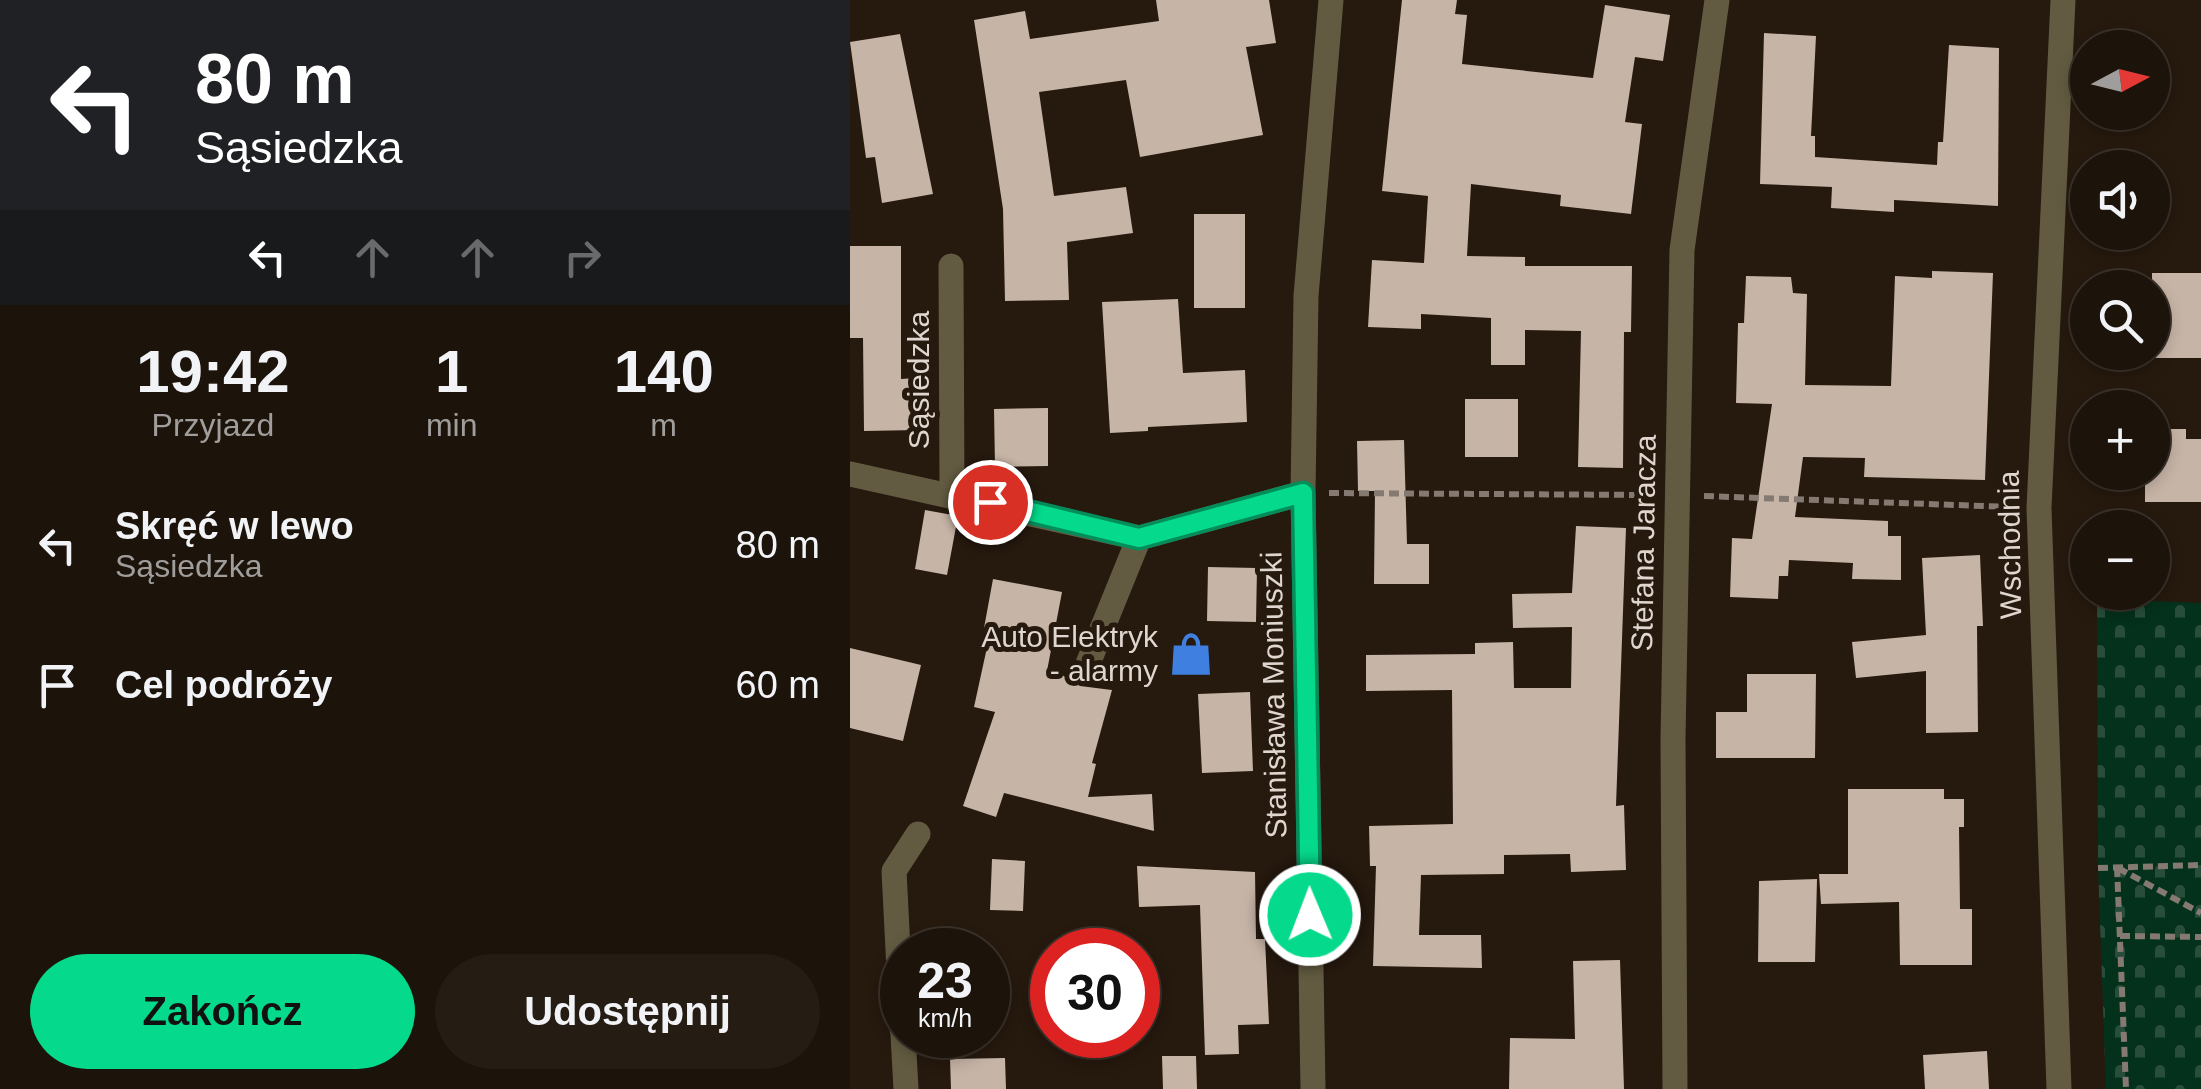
<!DOCTYPE html>
<html lang="pl">
<meta charset="utf-8">
<style>
body{margin:0;font-family:Helvetica,sans-serif;background:#251c13;color:#f1f3f6;height:100vh;display:flex;flex-direction:column;font-size:38px;white-space:nowrap}
*{box-sizing:border-box;margin:0}
p{font-size:32px;color:#a09e9c}
.icon{flex:none;width:55px;height:55px;fill:none;stroke:currentColor;stroke-width:2;stroke-linecap:round;stroke-linejoin:round}
.map{position:relative;flex:1;overflow:hidden}
.drawer{display:flex;flex-direction:column;background:#1c130a;width:850px}
.drawer>*{flex:none}
.banner{background:#202124;color:#fff;overflow:hidden}
.needle{width:65px;rotate:83deg}
.buttons{position:absolute;left:1220px;top:30px;display:grid;gap:20px}
.buttons a{display:grid;place-items:center;width:100px;height:100px;border-radius:50%;background:#1c130a;box-shadow:0 5px 15px #0003,0 0 0 2px #3a322b;font-size:50px}
.speed{position:absolute;left:30px;top:928px;display:flex;gap:20px;font-size:50px;font-weight:700;text-align:center}
.speed>*{display:grid;place-content:center;width:130px;height:130px;border-radius:50%;background:#1c130a;box-shadow:0 5px 15px #0003,0 0 0 2px #3a322b;line-height:1}
.speed small{font-size:25px;font-weight:400}
.speed .limit{border:15px solid #d22;background:#fff;color:#111}
.pin{position:absolute;display:grid;place-items:center;width:85px;height:85px;color:#fff;margin:-42px;border:5px solid #fff;border-radius:50%;box-shadow:0 2px 10px #0007}
.me{position:absolute;width:110px;margin:-55px;rotate:359deg;stroke-linejoin:round;filter:drop-shadow(0 0 8px #0008)}
.turn{display:flex;align-items:center;gap:35px;height:210px;padding:0 30px;font-size:45px}
.turn .icon{width:130px;height:130px;stroke-width:2.5}
.turn b{display:block;font-size:70px;line-height:85px}
.lanes{display:flex;align-items:center;height:95px;padding:0 30px;background:#0003;justify-content:center;gap:50px;direction:ltr}
.lanes .off{opacity:.35}
.eta{display:flex;justify-content:space-evenly;align-items:center;height:170px;text-align:center}
.eta b{font-size:60px;font-weight:700;line-height:70px}
.primary-button{display:flex;gap:20px;margin-top:auto;padding:20px 30px}
.primary-button a{flex:1;height:115px;border-radius:60px;background:#05d98b;color:#111;font-size:40px;font-weight:700;line-height:115px;text-align:center}
.primary-button a+a{background:#251c13;color:#f1f3f6}
ul{padding:0;list-style:none}
li{display:flex;align-items:center;gap:30px;height:140px;padding:0 30px}
li div{flex:1}
li b{display:block;font-size:38px}
li em{font-style:normal}
main{display:flex;flex:1;min-height:0}
.map>svg:first-child{display:block}
.cemetery{fill:url(#cemetery-stones)}
.building{fill:#c6b4a6}
.lines{fill:none;stroke-linecap:round;stroke-linejoin:round}
.path{stroke:#857a71;stroke-width:6;stroke-dasharray:10 5;stroke-linecap:butt}
.minor{stroke:#625b41;stroke-width:25}
.route-casing{stroke:#038d5a;stroke-width:25}
.route{stroke:#05d98b;stroke-width:18}
.labels{text-anchor:middle;stroke-width:10;stroke-linejoin:round;paint-order:stroke}
.street-label{font-size:30px;fill:#dfd6cf;stroke:#26190e}
.poi-label{font-size:30px;fill:#dfd6cf;stroke:#26190e;text-anchor:end}
</style>
<main>
<section class="drawer">
<div class="banner">
<div class="turn"><svg class="icon" aria-label="left" viewBox="0 0 24 24"><path d="M17 20v-9H6M10 6l-5 5 5 5"/></svg><div><b>80 m</b>Sąsiedzka</div></div>
<div class="lanes"><svg class="icon" aria-label="left" viewBox="0 0 24 24"><path d="M17 20v-9H6M10 6l-5 5 5 5"/></svg><svg class="icon off" aria-label="ahead" viewBox="0 0 24 24"><path d="M12 20V5M6 11l6-6 6 6"/></svg><svg class="icon off" aria-label="ahead" viewBox="0 0 24 24"><path d="M12 20V5M6 11l6-6 6 6"/></svg><svg class="icon off" aria-label="right" viewBox="0 0 24 24"><path d="M7 20v-9h11M14 6l5 5-5 5"/></svg></div>
</div>
<div class="eta">
<div><b>19:42</b><p>Przyjazd</p></div>
<div><b>1</b><p>min</p></div>
<div><b>140</b><p>m</p></div>
</div>
<ul>
<li><svg class="icon" aria-label="left" viewBox="0 0 24 24"><path d="M17 20v-9H6M10 6l-5 5 5 5"/></svg><div><b>Skręć w lewo</b><p>Sąsiedzka</p></div><em>80 m</em></li>
<li><svg class="icon" aria-label="arrive" viewBox="0 0 24 24"><path d="M6 21V4h12l-3 4 3 4H6"/></svg><div><b>Cel podróży</b></div><em>60 m</em></li>
</ul>
<div class="primary-button"><a>Zakończ</a><a>Udostępnij</a></div>
</section>
<div class="map">
<svg width="1351" height="1089" viewBox="0 0 1351 1089">
<defs>
<pattern id="cemetery-stones" width="16" height="16" patternUnits="userSpaceOnUse" patternTransform="scale(2.5)"><rect width="16" height="16" fill="#04311b"/><path d="M2 7V4a2 2 0 0 1 4 0v3zM10 15v-3a2 2 0 0 1 4 0v3z" fill="#284e3b"/></pattern>
</defs>
<rect width="100%" height="100%" fill="#26190e"/>
<!-- cemetery -->
<path class="cemetery" d="M 1247,599 L 1351,603 L 1351,1089 L 1256,1089 L 1248,868 Z"/>
<!-- building -->
<path class="building" d="M 306,0 L 419,0 L 426,43 L 396,47 L 413,135 L 290,157 L 276,80 L 189,92 L 204,196 L 276,187 L 283,233 L 217,242 L 219,300 L 155,301 L 153,209 L 124,20 L 175,11 L 180,39 L 309,21 Z
M 552,0 L 607,0 L 605,14 L 617,15 L 612,64 L 743,78 L 755,5 L 820,15 L 813,61 L 785,57 L 775,122 L 792,124 L 781,214 L 710,206 L 711,195 L 621,184 L 617,256 L 675,257 L 675,266 L 782,266 L 781,332 L 774,332 L 773,468 L 728,467 L 731,331 L 675,330 L 675,365 L 641,365 L 641,318 L 571,314 L 571,329 L 518,327 L 522,260 L 574,263 L 578,196 L 532,191 Z
M 914,33 L 966,36 L 961,136 L 965,136 L 965,157 L 1087,165 L 1088,142 L 1093,142 L 1099,45 L 1149,48 L 1148,206 L 1044,200 L 1044,212 L 981,208 L 982,187 L 910,184 Z
M 50,34 L 83,194 L 32,203 L 25,157 L 16,158 L 0,42 Z
M 344,214 L 395,214 L 395,308 L 344,308 Z
M 0,246 L 51,246 L 51,379 L 66,378 L 68,430 L 14,431 L 13,338 L 0,338 Z
M 1082,271 L 1143,273 L 1135,480 L 1014,477 L 1015,458 L 953,457 L 945,517 L 1038,521 L 1038,536 L 1051,536 L 1051,580 L 1002,579 L 1003,563 L 939,560 L 938,576 L 929,576 L 928,599 L 880,597 L 882,538 L 902,539 L 922,404 L 886,403 L 888,323 L 894,323 L 896,276 L 941,277 L 943,293 L 957,294 L 955,385 L 1041,386 L 1045,276 L 1082,278 Z
M 1302,273 L 1351,273 L 1351,358 L 1302,358 Z
M 328,299 L 333,373 L 395,370 L 397,422 L 298,427 L 298,431 L 260,433 L 252,302 Z
M 615,399 L 668,399 L 668,457 L 615,457 Z
M 198,408 L 198,466 L 145,467 L 144,409 Z
M 1302,429 L 1336,429 L 1336,439 L 1351,439 L 1351,502 L 1295,502 L 1295,472 L 1302,472 Z
M 554,440 L 557,544 L 579,544 L 579,584 L 524,584 L 525,491 L 508,491 L 507,441 Z
M 75,510 L 108,516 L 97,575 L 65,569 Z
M 726,526 L 776,528 L 766,806 L 774,805 L 776,870 L 721,872 L 720,854 L 654,855 L 654,874 L 571,875 L 569,935 L 631,935 L 632,968 L 523,966 L 526,866 L 520,866 L 519,826 L 603,824 L 602,690 L 516,691 L 516,655 L 625,654 L 625,643 L 663,642 L 664,688 L 721,688 L 722,627 L 663,628 L 662,594 L 722,593 Z
M 1130,555 L 1133,626 L 1127,626 L 1128,732 L 1076,733 L 1076,671 L 1006,678 L 1002,642 L 1076,635 L 1072,558 Z
M 358,567 L 407,568 L 406,622 L 357,621 Z
M 143,579 L 212,592 L 197,671 L 221,678 L 230,686 L 262,690 L 242,763 L 246,764 L 238,797 L 302,794 L 304,831 L 154,793 L 146,817 L 113,806 L 145,712 L 124,707 L 141,629 L 134,628 Z
M 0,648 L 71,665 L 53,741 L 0,728 Z
M 897,674 L 966,674 L 965,758 L 866,758 L 866,712 L 897,712 Z
M 400,692 L 403,771 L 352,773 L 348,694 Z
M 998,789 L 1094,789 L 1094,799 L 1114,799 L 1114,827 L 1109,827 L 1110,909 L 1122,909 L 1122,965 L 1050,965 L 1049,902 L 971,904 L 969,874 L 998,874 Z
M 142,859 L 175,861 L 173,911 L 140,910 Z
M 287,866 L 405,872 L 406,939 L 415,939 L 419,1024 L 388,1025 L 389,1054 L 355,1055 L 350,905 L 289,907 Z
M 967,879 L 965,962 L 908,962 L 909,881 Z
M 770,960 L 774,1089 L 659,1089 L 660,1038 L 725,1039 L 723,961 Z
M 1137,1051 L 1139,1089 L 1075,1089 L 1073,1055 Z
M 312,1056 L 346,1056 L 347,1089 L 313,1089 Z
M 155,1058 L 156,1089 L 101,1089 L 100,1059 Z"/>
<g class="lines">
<!-- path -->
<path class="path" d="M 479,493 L 797,495
M 854,496 L 1162,507
M 1267,867 L 1276,1089
M 1248,868 L 1351,865
M 1268,868 L 1351,913
M 1270,936 L 1351,937"/>
<!-- minor -->
<path class="minor" d="M 101,266 L 102,494
M 0,474 L 289,538 L 453,493
M 235,671 L 289,538
M 52,1029 L 44,871 L 68,834
M 53,1035 L 56,1089
M 463,1089 L 453,493 L 456,296 L 481,0
M 825,1089 L 823,739 L 832,250 L 867,0
M 1209,1089 L 1189,508 L 1213,0"/>
</g>
<g class="lines">
<!-- route casing -->
<g class="route-casing">
<path id="route" d="M 140,502 L 289,538 L 453,493 L 460,915"/>
</g>
<!-- route -->
<use href="#route" class="route"/>
</g>
<!-- icons -->
<defs>
<g id="shop-bare" transform="scale(3.45)"><path d="M-5-2.5h2.3a2.7 3.5 0 0 1 5.4 0H5L5.5 6h-11ZM-1.5-2.5h3a1.5 2.3 0 0 0-3 0Z" fill="#3f7fe0" stroke="#26190e" stroke-width="2.5" paint-order="stroke"/></g>
</defs>
<g fill-rule="evenodd">
<use href="#shop-bare" x="341" y="654"/>
</g>
<g class="labels">
<!-- street labels -->
<g class="street-label">
<text transform="translate(69 380) rotate(-90)" y="10">Sąsiedzka</text>
<text transform="translate(794 543) rotate(-89)" y="10">Stefana Jaracza</text>
<text transform="translate(1160 545) rotate(-91)" y="10">Wschodnia</text>
<text transform="translate(424 695) rotate(-91)" y="10">Stanisława Moniuszki</text>
</g>
<!-- poi labels -->
<g class="poi-label">
<text x="308" y="647">Auto Elektryk<tspan x="308" dy="34">- alarmy</tspan></text>
</g>
</g>
</svg>
<div class="buttons">
<a><svg class="needle" viewBox="-14 -14 28 28"><path d="M0-13l5 13h-10z" fill="#e53935"/><path d="M0 13l5-13h-10z" fill="#a09e9c"/></svg></a>
<a><svg class="icon" aria-label="sound" viewBox="0 0 24 24"><path d="M4 9h4l5-4v14l-5-4H4zM17 9q2 3 0 6"/></svg></a>
<a><svg class="icon" aria-label="search" viewBox="0 0 24 24"><circle cx="10" cy="10" r="6"/><path d="M15 15l6 6"/></svg></a>
<a>+</a>
<a>−</a>
</div>
<div class="speed"><div>23<small>km/h</small></div><div class="limit">30</div></div>
<div class="pin" style="left:140px;top:502px;background:#d93025"><svg class="icon" aria-label="arrive" viewBox="0 0 24 24"><path d="M6 21V4h12l-3 4 3 4H6"/></svg></div>
<svg class="me" style="left:460px;top:915px" viewBox="-20 -20 40 40"><circle r="17" fill="#05d98b" stroke="#fff" stroke-width="3"/><path d="M0-11L8 9 0 5-8 9z" fill="#fff"/></svg>
</div>
</main>
